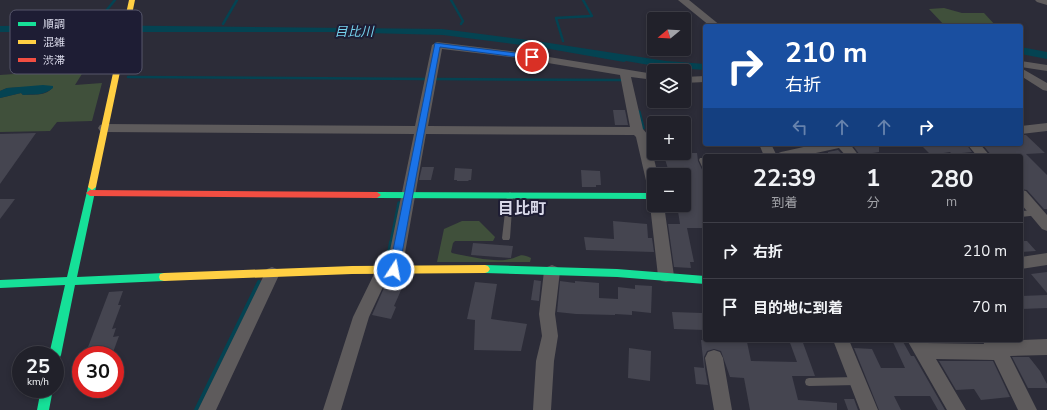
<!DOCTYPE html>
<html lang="ja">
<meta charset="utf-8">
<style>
body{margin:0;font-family:"Nunito Sans","Noto Sans JP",sans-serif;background:#2d2e36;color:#f1f3f6;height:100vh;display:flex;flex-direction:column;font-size:15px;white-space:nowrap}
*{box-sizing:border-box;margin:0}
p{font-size:13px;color:#a2a3a8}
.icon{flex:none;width:22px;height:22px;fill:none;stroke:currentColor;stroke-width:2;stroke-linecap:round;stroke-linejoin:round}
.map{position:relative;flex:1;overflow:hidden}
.sheet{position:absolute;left:703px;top:154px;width:320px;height:188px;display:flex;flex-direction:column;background:#21212a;border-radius:4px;box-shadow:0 2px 6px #0003,0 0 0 1px #3e3e47}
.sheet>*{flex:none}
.guide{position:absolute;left:703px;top:24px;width:320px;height:122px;border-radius:4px;box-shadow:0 2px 6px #0003,0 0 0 1px #3e3e47;background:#1a4fa0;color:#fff;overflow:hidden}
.needle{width:26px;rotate:252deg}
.buttons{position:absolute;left:647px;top:12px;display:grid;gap:8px}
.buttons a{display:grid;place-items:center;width:44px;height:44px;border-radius:4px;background:#21212a;box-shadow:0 2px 6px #0003,0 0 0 1px #3e3e47;font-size:20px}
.speed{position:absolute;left:12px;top:346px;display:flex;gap:8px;font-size:20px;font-weight:700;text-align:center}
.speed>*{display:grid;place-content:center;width:52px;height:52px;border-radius:50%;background:#21212a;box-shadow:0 2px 6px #0003,0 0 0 1px #3e3e47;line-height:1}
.speed small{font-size:10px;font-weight:400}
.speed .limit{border:6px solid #d22;background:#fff;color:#111}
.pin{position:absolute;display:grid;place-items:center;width:34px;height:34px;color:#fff;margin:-17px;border:2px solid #fff;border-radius:50%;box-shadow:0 1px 4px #0007}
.me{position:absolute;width:44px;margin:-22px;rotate:11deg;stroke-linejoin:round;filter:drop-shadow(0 0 3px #0008)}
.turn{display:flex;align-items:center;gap:14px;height:84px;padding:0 16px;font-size:18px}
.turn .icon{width:52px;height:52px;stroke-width:2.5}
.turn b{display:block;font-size:28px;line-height:34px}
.lanes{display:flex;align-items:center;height:38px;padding:0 16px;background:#0003;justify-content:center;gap:20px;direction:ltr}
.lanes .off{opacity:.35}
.eta{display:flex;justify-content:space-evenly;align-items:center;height:68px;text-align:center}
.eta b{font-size:24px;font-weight:700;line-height:28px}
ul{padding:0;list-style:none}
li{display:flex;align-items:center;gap:12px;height:56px;padding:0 16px;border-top:1px solid #3e3e47}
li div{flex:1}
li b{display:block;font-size:15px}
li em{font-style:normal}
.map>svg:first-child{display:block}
.green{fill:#40503b}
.water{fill:#044352}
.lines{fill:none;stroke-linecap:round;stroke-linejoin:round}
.stream-far2{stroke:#044352;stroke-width:2.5}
.stream-far1{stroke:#044352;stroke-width:3.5}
.stream{stroke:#044352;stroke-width:4}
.building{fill:#454550}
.lane{fill:#5e5b5c;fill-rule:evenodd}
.street{fill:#5e5b5c;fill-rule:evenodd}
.fast{fill:#16e098;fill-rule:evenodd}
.slow{fill:#ffcf43;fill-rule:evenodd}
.jam{fill:#f24e42;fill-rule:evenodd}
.route{fill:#1a73e8;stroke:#114b97}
.labels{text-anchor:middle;stroke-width:4;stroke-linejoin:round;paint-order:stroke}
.far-water-label{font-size:13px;font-style:italic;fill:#76d3ee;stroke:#1e1d34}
.quarter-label{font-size:16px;font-weight:bold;fill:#dadaea;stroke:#1e1d34}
.key{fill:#1e1d34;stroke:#56566b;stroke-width:1}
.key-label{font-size:11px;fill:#dadaea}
</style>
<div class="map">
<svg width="1047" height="410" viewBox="0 0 1047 410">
<rect width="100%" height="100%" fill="#2c2c38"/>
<!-- green -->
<path class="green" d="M 944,8 L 962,13 L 984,13 L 996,26 L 945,26 L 929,9 Z
M 85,69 L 75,85 L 102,83 L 92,121 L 57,122 L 50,131 L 0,132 L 0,98 L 21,93 L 23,95 C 32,94 48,97 53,86 L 7,88 L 0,91 L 0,75 Z
M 462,221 L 479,221 L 495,237 L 493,241 L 455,241 L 453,243 L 451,252 L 452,253 C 467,256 495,263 510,259 C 519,257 520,252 531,258 L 530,262 L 437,262 L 444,229 Z"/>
<!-- water -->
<path class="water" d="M 78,25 L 442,29 L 536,41 L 666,61 L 705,64 L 705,70 L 661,67 L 626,61 L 624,62 L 544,48 L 443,35 L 331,32 L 0,32 L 0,26 Z
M 1021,47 L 1047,52 L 1047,59 L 1021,54 Z
M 43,85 L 53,86 L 53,88 C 44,96 33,94 23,95 L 21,93 L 0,98 L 0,91 L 7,88 Z"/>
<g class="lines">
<!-- stream-far2 -->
<path class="stream-far2" d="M 451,0 L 463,21 L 461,24
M 96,23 L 115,0
M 223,24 L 237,0
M 563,41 L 556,18 L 592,16 L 583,0
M 128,77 L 427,79
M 435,79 L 622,80"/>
<!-- stream-far1 -->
<path class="stream-far1" d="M 639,112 L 643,128
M 391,243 L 399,203"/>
<!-- stream -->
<path class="stream" d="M 388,258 L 391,242
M 196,410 L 259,282"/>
</g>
<!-- building -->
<path class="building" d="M 613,110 L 625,110 L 628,125 L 615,125 Z
M 36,133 L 0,184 L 0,134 Z
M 1021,135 L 1026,135 L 1045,153 L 1026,154 L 1047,175 L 1047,209 L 1044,209 L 1027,190 L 1021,189 L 1021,156 L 992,156 L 982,144 L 1021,144 Z
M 856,144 L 879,145 L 879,152 L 860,155 L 854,147 L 858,146 Z
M 920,144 L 966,144 L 972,152 L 952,154 L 950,152 L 931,155 Z
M 838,150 L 844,156 L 828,156 L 828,152 Z
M 663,153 L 697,153 L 698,161 L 705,176 L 705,228 L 687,228 L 694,262 L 690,262 L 691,268 L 674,267 L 668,224 L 680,224 L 677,205 L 684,205 L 684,199 L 688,200 L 684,185 L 684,175 L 670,175 Z
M 422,167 L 434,167 L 431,180 L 419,180 Z
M 455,168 L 472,169 L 471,180 L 469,180 L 468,181 L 457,181 L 457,180 L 454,180 Z
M 581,170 L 600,171 L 601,185 L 596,185 L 596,187 L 582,187 Z
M 0,199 L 15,199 L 0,219 Z
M 613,221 L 647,224 L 648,238 L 652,238 L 654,252 L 586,250 L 584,237 L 614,239 Z
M 1021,241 L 1027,241 L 1036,251 L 1021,252 Z
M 473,243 L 513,246 L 511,258 L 471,255 Z
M 1047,272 L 1047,293 L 1031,274 Z
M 388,279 L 406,279 L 394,306 L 396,307 L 391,319 L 372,315 Z
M 534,280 L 541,281 L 539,301 L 531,300 Z
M 560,281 L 575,283 L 575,281 L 599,283 L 599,298 L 618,299 L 618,287 L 635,289 L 635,285 L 652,286 L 651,313 L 632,311 L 632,315 L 615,314 L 615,315 L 576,314 L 557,312 Z
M 475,282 L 497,284 L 491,319 L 527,324 L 521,351 L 474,350 L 475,320 L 467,319 Z
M 123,291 L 118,305 L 121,305 L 112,329 L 116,328 L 113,337 L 119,336 L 112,355 L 85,355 L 109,292 Z
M 1047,295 L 1047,308 L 1021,309 L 1021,296 Z
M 672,312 L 702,313 L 705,330 L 674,329 Z
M 701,340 L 744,340 L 744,342 L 747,342 L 751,361 L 797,362 L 789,340 L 802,340 L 815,376 L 792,376 L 798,400 L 837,403 L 837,410 L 750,410 L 744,378 L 730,377 L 721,351 L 714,349 L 707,351 L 704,357 L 705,368 L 704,368 Z
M 892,340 L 902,340 L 911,356 L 914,356 L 945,410 L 938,410 L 930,396 L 894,396 L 901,410 L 879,410 L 854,348 L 872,349 L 881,368 L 905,368 Z
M 629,348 L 651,351 L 650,381 L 628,378 Z
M 1012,357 L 1029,357 L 1040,371 L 1047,384 L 1047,388 L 1028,388 Z
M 939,361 L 993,361 L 1010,397 L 981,400 L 974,389 L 956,390 Z
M 694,367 L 705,368 L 708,385 L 696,384 Z
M 844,399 L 854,399 L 858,410 L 848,410 Z"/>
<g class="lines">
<!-- lane -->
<path class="lane" d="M 700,158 L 702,158 L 705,160 L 705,169 L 703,169 L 699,160 Z
M 510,192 L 513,195 L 510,238 L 509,240 L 503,240 L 502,238 L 507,195 Z
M 1036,210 L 1039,211 L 1040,213 L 1039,215 L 1021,217 L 1021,211 Z
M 857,377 L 860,378 L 861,381 L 860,384 L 857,385 L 809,386 L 806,385 L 805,382 L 806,379 L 809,378 Z"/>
<!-- street -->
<path class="street" d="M 678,0 L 689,0 L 721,26 L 710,26 Z
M 1035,0 L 1047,0 L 1047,5 L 1037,2 Z
M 437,42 L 518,52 L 654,74 L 654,80 L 631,77 L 643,129 L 648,135 L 658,175 L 654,175 L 654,190 L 649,188 L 647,185 L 636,137 L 634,135 L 426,134 L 402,270 L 399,274 L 394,276 L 389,274 L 369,317 L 341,410 L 323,410 L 353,317 L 378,266 L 383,264 L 387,265 L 414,134 L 104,132 L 100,131 L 98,128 L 100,125 L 104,124 L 415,126 L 432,45 ZM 442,49 L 518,58 L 620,75 L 630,127 L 428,126 Z
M 1021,61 L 1047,65 L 1047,71 L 1021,67 Z
M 1021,68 L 1047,83 L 1047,91 L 1043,90 L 1021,76 Z
M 705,76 L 705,82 L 684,83 L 684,77 Z
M 1047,123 L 1047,131 L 1021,134 L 1021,126 Z
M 759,144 L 771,144 L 776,154 L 781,152 L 817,144 L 850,144 L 859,156 L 846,156 L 839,148 L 802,156 L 764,156 Z
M 967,144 L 980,144 L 990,156 L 977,156 Z
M 1021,190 L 1026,191 L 1047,215 L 1047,231 L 1042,229 L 1021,204 Z
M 652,201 L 654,201 L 654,205 L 664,205 L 674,276 L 671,281 L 666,282 L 661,281 L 658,276 L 650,205 Z
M 1047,253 L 1047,265 L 1021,269 L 1021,257 Z
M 552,265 L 557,267 L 560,271 L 555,314 L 558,336 L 554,361 L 551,410 L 533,410 L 536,361 L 542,336 L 539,314 L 544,271 L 547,267 Z
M 272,267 L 277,269 L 280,273 L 216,410 L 198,410 L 267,269 Z
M 1047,339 L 1047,355 L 1010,356 L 1037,410 L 1018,410 L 994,360 L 936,359 L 966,410 L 947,410 L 907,340 L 924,340 L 926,343 L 984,344 L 983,340 L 1001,341 Z
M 833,340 L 849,340 L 878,410 L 860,410 Z
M 714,350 L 720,352 L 723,358 L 732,410 L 714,410 L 705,358 L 708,352 Z"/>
<!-- fast -->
<path class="fast" d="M 92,184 L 96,187 L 77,277 L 164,273 L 168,274 L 169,277 L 168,280 L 164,281 L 75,285 L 61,355 L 59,359 L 55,360 L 55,355 L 49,355 L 65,285 L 0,288 L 0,280 L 67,277 L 88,187 Z
M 377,192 L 654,193 L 654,199 L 377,198 L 373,195 Z
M 485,265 L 617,269 L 705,276 L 705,284 L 617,277 L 485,273 L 482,272 L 480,269 L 482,266 Z
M 41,389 L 53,389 L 49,410 L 37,410 Z"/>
<!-- slow -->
<path class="slow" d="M 129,0 L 135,0 L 96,187 L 92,190 L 88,187 Z
M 485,265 L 488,266 L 490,269 L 488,272 L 485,273 L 352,274 L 164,281 L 160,280 L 159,277 L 160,274 L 164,273 L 352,266 Z"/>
<!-- jam -->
<path class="jam" d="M 90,190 L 377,192 L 381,195 L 377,198 L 90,196 L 86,193 Z"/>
</g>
<!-- route -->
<path class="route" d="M 435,43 L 532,55 L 535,57 L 532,59 L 440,47 L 399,270 L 397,272 L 390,272 L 389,270 Z"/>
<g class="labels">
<!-- far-water labels -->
<g class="far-water-label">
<text x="354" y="36">目比川</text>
</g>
<!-- quarter labels -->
<g class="quarter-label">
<text x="522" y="214">目比町</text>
</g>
</g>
<!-- legend -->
<rect x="10" y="10" width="132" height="64" rx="6" class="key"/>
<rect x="18" y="22" width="18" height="4" fill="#16e098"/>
<rect x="18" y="40" width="18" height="4" fill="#ffcf43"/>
<rect x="18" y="58" width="18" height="4" fill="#f24e42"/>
<g class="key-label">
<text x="43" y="28">順調</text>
<text x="43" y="46">混雑</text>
<text x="43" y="64">渋滞</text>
</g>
</svg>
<div class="buttons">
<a><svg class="needle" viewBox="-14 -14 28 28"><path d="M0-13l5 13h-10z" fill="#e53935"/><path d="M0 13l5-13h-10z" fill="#a2a3a8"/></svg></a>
<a><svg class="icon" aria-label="layers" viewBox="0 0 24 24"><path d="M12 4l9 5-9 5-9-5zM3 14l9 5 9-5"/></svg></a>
<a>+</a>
<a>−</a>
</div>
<div class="speed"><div>25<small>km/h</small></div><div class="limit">30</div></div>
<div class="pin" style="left:532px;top:57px;background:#d93025"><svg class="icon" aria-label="arrive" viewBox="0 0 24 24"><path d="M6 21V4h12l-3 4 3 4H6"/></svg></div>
<svg class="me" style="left:394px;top:270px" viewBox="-20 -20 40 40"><circle r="17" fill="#1a73e8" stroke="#fff" stroke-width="3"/><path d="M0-11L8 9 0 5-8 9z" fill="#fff"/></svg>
<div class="guide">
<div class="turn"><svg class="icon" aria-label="right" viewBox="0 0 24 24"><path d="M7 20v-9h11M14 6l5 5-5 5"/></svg><div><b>210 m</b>右折</div></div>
<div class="lanes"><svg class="icon off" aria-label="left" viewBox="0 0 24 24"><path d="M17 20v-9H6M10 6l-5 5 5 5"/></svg><svg class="icon off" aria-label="ahead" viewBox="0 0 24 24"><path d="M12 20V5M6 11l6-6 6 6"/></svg><svg class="icon off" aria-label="ahead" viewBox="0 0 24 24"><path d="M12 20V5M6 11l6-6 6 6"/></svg><svg class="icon" aria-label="right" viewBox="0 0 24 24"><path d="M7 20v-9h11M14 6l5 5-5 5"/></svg></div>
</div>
<section class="sheet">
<div class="eta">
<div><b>22:39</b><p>到着</p></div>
<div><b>1</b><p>分</p></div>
<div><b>280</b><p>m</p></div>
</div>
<ul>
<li><svg class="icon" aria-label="right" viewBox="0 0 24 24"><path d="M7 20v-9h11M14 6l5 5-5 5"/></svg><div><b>右折</b></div><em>210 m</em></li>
<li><svg class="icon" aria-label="arrive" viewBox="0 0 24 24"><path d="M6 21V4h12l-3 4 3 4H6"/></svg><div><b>目的地に到着</b></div><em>70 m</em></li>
</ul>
</section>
</div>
